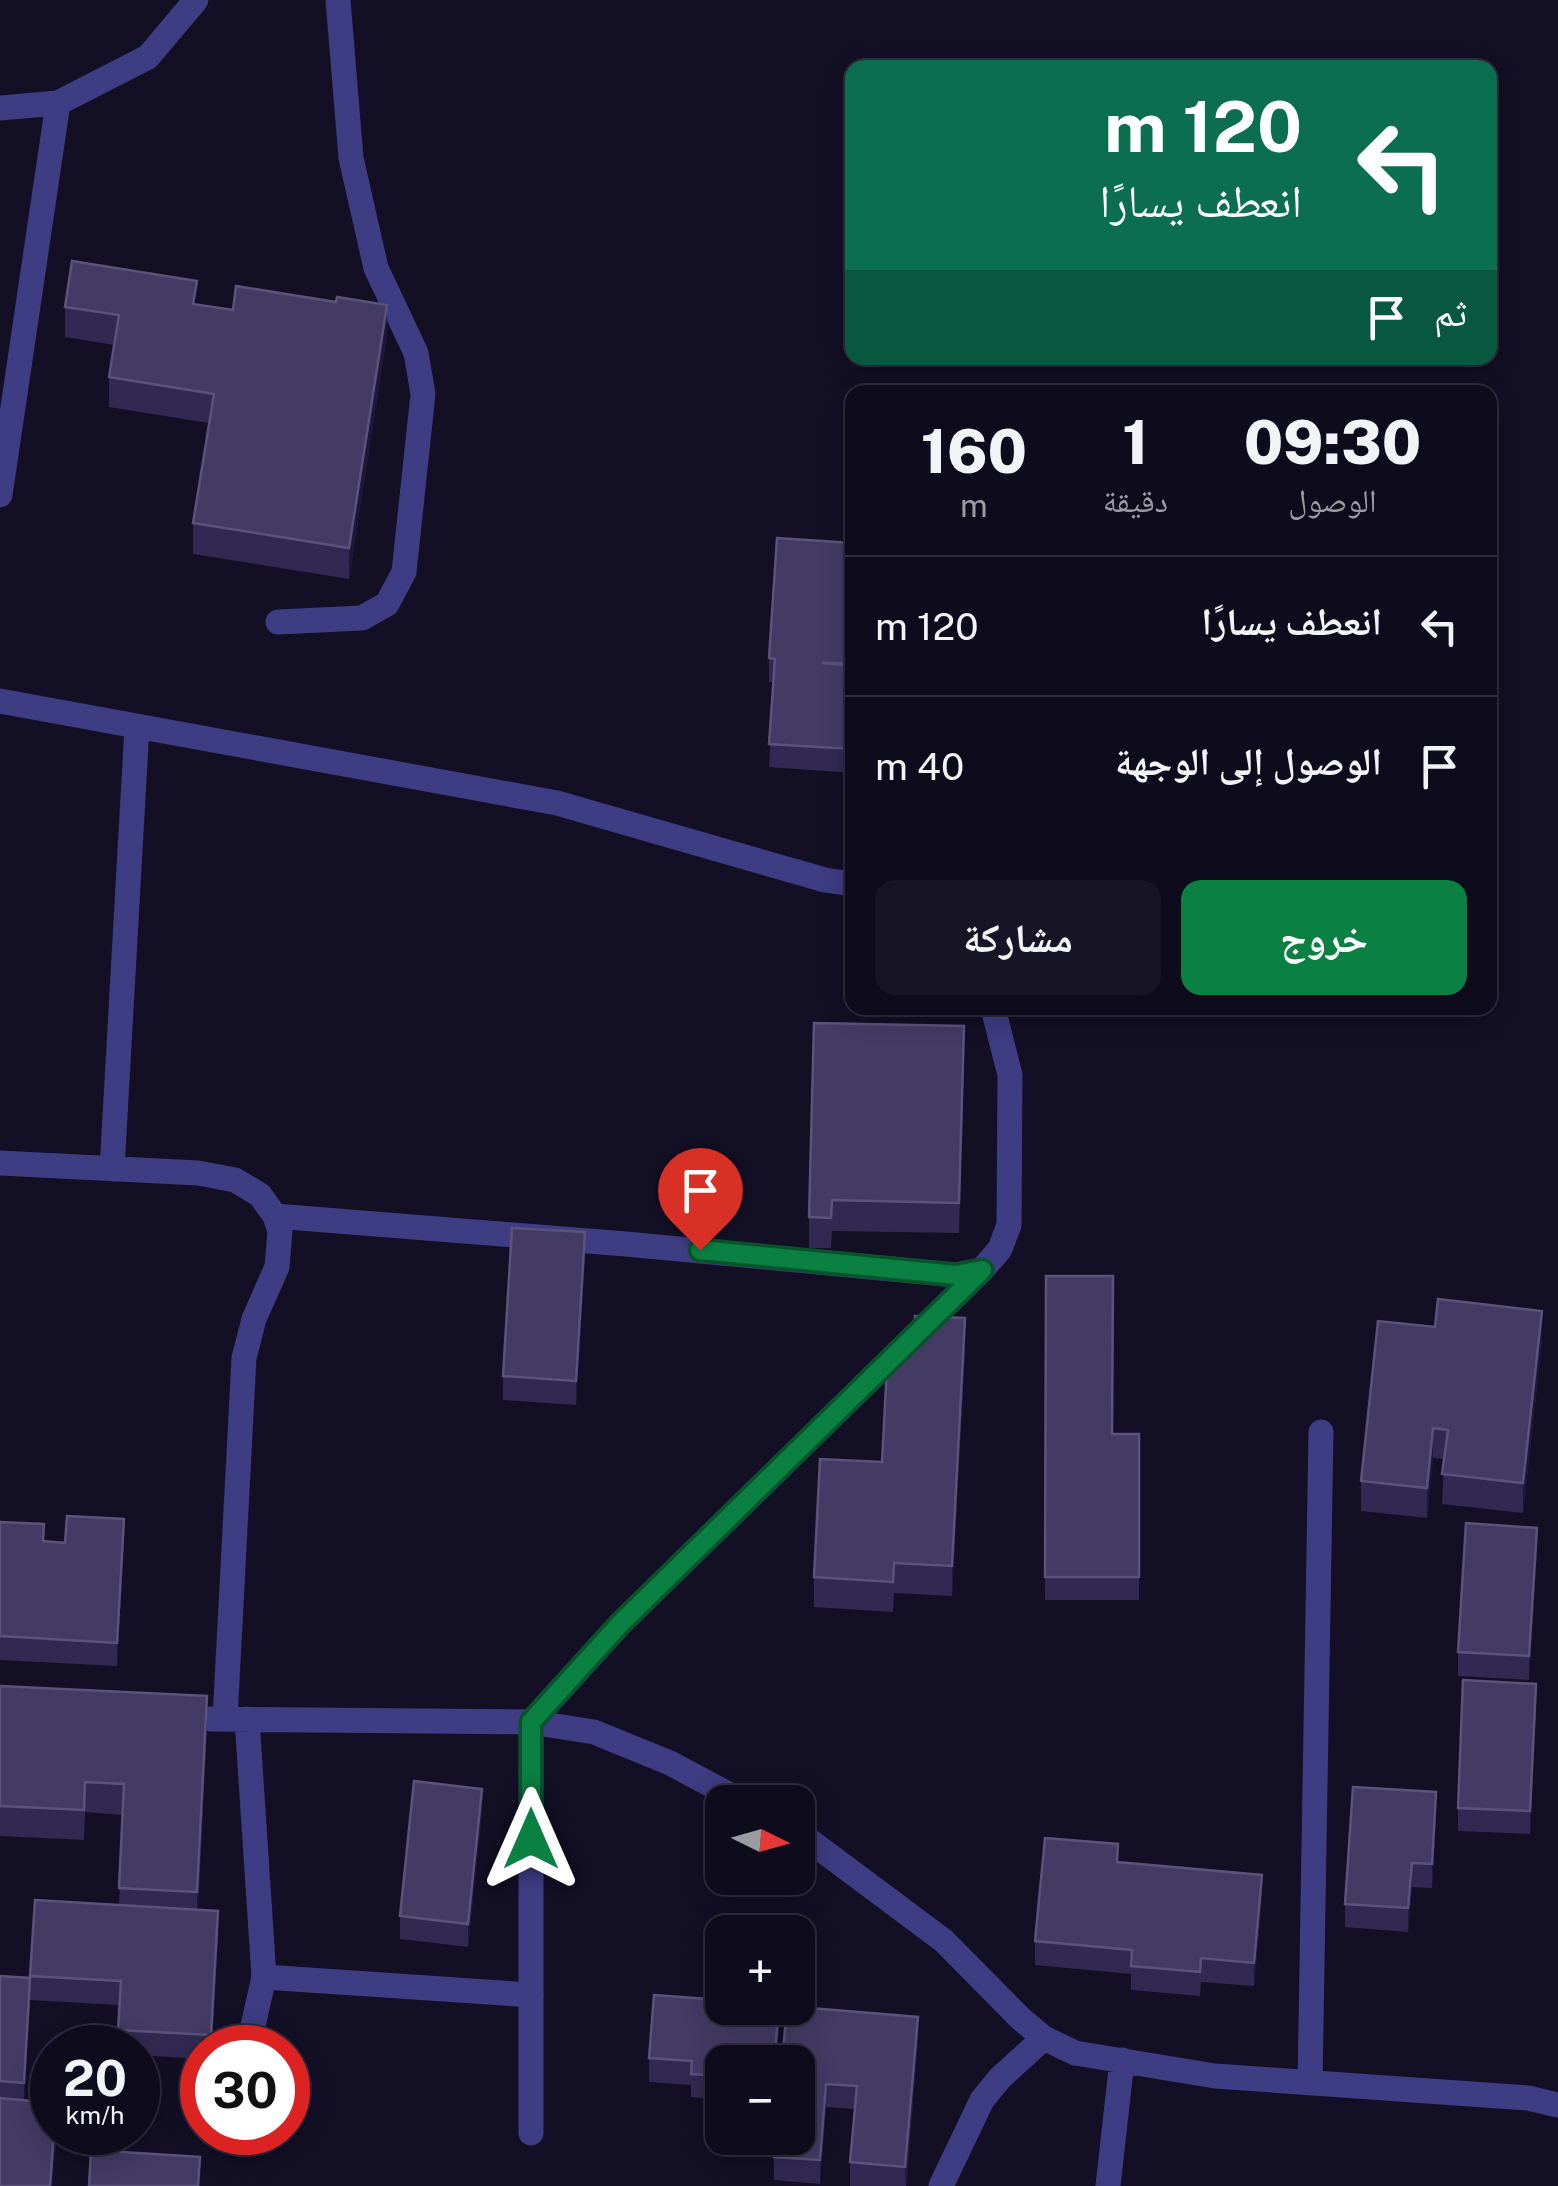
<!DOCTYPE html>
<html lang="ar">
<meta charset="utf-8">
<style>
body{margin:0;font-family:"Public Sans","Noto Naskh Arabic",sans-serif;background:#171425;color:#f1f3f6;direction:rtl;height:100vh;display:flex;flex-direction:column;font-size:38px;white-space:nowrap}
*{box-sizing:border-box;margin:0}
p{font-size:32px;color:#9b9ba3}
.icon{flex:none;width:55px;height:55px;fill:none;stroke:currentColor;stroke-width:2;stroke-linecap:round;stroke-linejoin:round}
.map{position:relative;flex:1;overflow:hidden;direction:ltr}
.side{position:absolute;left:845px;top:385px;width:652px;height:630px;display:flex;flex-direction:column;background:#0e0b1c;border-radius:20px;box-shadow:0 5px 25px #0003,0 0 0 2px #2e2b3b;direction:rtl}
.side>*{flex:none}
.hud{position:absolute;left:845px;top:60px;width:652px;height:305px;border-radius:20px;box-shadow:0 5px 25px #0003,0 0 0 2px #2e2b3b;direction:rtl;background:#0b6e4f;color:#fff;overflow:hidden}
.needle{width:65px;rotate:95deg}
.buttons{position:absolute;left:705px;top:1785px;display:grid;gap:20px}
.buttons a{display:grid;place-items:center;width:110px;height:110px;border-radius:20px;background:#0e0b1c;box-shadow:0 5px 25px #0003,0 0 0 2px #2e2b3b;font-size:50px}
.speed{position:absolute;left:30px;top:2025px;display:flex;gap:20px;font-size:50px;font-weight:700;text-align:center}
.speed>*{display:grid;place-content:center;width:130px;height:130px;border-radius:50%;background:#0e0b1c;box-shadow:0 5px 25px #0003,0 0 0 2px #2e2b3b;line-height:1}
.speed small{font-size:25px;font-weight:400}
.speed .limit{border:15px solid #d22;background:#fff;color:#111}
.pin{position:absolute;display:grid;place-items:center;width:85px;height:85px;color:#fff;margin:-102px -42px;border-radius:50% 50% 50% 0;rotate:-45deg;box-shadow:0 0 10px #0007}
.pin .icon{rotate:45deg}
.me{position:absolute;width:110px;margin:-55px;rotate:0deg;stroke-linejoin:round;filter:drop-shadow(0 0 8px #0008)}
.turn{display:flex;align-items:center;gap:35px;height:210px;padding:0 30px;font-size:45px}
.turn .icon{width:130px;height:130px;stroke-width:2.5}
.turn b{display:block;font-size:70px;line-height:85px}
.then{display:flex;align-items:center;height:95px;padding:0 30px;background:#0003;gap:20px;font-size:38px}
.eta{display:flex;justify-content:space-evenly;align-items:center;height:170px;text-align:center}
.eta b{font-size:60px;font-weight:800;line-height:70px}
.primary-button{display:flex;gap:20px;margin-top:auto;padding:20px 30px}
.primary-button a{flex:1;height:115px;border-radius:20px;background:#0b8043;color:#fff;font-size:40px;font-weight:800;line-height:115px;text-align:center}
.primary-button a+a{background:#171425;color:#f1f3f6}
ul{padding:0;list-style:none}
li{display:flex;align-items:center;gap:30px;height:140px;padding:0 30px;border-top:2px solid #2e2b3b}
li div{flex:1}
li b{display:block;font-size:38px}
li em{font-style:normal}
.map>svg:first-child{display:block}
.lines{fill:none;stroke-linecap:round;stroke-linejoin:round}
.service{stroke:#3e3c82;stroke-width:25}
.minor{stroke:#3e3c82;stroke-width:25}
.wall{fill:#312952}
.shaded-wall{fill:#1d1738}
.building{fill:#433b64;stroke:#5a537c;stroke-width:2.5}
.route-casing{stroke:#07532c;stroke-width:25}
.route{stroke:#0b8043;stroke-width:18}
</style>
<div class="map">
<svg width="1558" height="2186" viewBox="0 0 1558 2186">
<rect width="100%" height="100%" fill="#130f25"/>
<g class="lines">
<!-- service -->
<path class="service" d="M 264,1977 L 531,1995"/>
<!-- minor -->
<path class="minor" d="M 0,108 L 58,103 L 148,57 L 196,0
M 0,495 L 58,103
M 278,622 L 362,618 L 387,604 L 404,572 L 423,394 L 416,353 L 376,268 L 351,158 L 338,0
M 0,701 L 557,803 L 825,880 L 852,884
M 0,1163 L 198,1173 L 235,1180 L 260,1195 L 275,1216 L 280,1231 L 277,1267 L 254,1319 L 244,1358 L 225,1719
M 112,1169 L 137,727
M 275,1216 L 626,1244 L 955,1275 L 982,1270 L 1000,1249 L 1009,1225 L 1010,1075 L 993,1008
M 210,1719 L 531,1722 L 594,1732 L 670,1763 L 743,1802
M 247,1719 L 264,1977 L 248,2048
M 798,1832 L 944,1941 L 1020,2018 L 1044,2038 L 1075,2053 L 1215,2076 L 1528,2098 L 1558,2105
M 1310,2083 L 1321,1432
M 531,2133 L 531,1722 L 620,1624 L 982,1270
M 941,2186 L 982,2100 L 1000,2078 L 1044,2038
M 1108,2186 L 1122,2060"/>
</g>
<!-- wall -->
<path class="wall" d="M 197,305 L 387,335 L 349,579 L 193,554 L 193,523 L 209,423 L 109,407 L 109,377 L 114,345 L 65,337 L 65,307 Z
M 852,543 L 852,773 L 769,767 L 774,682 L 769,682 L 769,658 Z
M 964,1057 L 959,1233 L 832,1231 L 831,1248 L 809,1248 L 809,1217 Z
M 585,1256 L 576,1405 L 503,1400 L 503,1376 Z
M 1046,1276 L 1112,1434 L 1139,1434 L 1139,1600 L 1045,1600 Z
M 1542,1341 L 1523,1513 L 1442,1504 L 1444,1459 L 1433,1458 L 1427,1518 L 1361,1511 L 1361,1481 Z
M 914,1349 L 965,1349 L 952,1596 L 894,1593 L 893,1612 L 814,1607 L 814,1577 L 882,1462 Z
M 0,1522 L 44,1541 L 124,1543 L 117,1666 L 0,1660 Z
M 1537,1551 L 1529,1680 L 1458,1676 L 1458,1652 Z
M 0,1686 L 207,1727 L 198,1909 L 218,1934 L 212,2048 L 202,2048 L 202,2059 L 138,2055 L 138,2048 L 118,2048 L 119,2005 L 30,2000 L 30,1976 L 119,1905 L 123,1815 L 85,1812 L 84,1840 L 0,1836 Z
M 1536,1707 L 1530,1834 L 1458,1831 L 1458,1808 Z
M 482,1812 L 468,1947 L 400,1939 L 400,1916 Z
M 1436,1816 L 1432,1888 L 1412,1887 L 1408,1932 L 1345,1927 L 1345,1904 Z
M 1118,1862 L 1262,1899 L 1254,1986 L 1201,1982 L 1200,1996 L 1131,1990 L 1131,1974 L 1035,1965 L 1035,1941 Z
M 0,1976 L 30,2002 L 24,2100 L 52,2132 L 57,2132 L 52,2186 L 0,2186 Z
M 787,2008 L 918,2041 L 906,2186 L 850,2186 L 850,2162 L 855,2109 L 826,2107 L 820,2184 L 774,2180 L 774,2157 Z
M 779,2028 L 776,2062 L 722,2062 L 722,2100 L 691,2097 L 691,2085 L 649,2082 L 649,2058 Z"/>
<!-- shaded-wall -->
<path class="shaded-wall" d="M 387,305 L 387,335 L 349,579 L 349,548 Z
M 585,1232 L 585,1256 L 576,1405 L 576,1381 Z
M 1542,1311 L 1542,1341 L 1523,1513 L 1523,1483 Z
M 965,1318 L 965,1349 L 952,1596 L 952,1566 Z
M 1433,1428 L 1433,1458 L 1427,1518 L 1427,1488 Z
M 124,1519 L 124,1543 L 117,1666 L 117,1643 Z
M 1537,1528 L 1537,1551 L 1529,1680 L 1529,1656 Z
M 1536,1684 L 1536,1707 L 1530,1834 L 1530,1811 Z
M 207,1696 L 207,1727 L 197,1922 L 197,1892 Z
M 482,1789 L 482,1812 L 468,1947 L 468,1924 Z
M 1436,1792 L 1436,1816 L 1432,1888 L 1432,1864 Z
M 1412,1863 L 1412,1887 L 1408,1932 L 1408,1908 Z
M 1262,1875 L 1262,1899 L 1254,1986 L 1254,1963 Z
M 218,1911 L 218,1934 L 211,2048 L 211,2035 Z
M 30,1978 L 30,2002 L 24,2106 L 24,2083 Z
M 779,2008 L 779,2028 L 776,2062 L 774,2062 Z
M 918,2017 L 918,2041 L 905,2186 L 905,2167 Z
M 826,2084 L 826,2107 L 820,2184 L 820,2160 Z
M 54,2132 L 57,2132 L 52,2186 L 50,2186 Z"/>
<!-- building -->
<path class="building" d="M 72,261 L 197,281 L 193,304 L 233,310 L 236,286 L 336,302 L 337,297 L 387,305 L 349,548 L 193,523 L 214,394 L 109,377 L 119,315 L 65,307 Z
M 777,538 L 852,543 L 851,663 L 822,663 L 852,666 L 852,749 L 769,744 L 775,659 L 769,658 Z
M 814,1023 L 964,1026 L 959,1203 L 832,1200 L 831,1218 L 809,1217 Z
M 512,1228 L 585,1232 L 576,1381 L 503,1376 Z
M 1046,1276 L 1113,1276 L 1112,1434 L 1139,1434 L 1139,1577 L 1045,1577 Z
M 1438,1299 L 1542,1311 L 1523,1483 L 1442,1474 L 1448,1430 L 1433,1428 L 1427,1488 L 1361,1481 L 1378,1321 L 1435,1327 Z
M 915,1316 L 965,1318 L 952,1566 L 894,1563 L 893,1582 L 814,1577 L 820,1459 L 882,1462 L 888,1348 L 914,1349 Z
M 67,1516 L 124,1519 L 117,1643 L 0,1636 L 0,1522 L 44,1524 L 43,1541 L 65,1543 Z
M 1466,1523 L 1537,1528 L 1529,1656 L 1458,1652 Z
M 1463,1680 L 1536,1684 L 1530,1811 L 1458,1808 Z
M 0,1686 L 207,1696 L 197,1892 L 119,1888 L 124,1784 L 85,1782 L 84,1810 L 0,1806 Z
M 414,1781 L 482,1789 L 468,1924 L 400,1916 Z
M 1353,1787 L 1436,1792 L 1432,1864 L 1412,1863 L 1408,1908 L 1345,1904 Z
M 1045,1838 L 1118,1844 L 1117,1862 L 1262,1875 L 1254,1963 L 1201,1958 L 1200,1972 L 1131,1966 L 1132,1950 L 1035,1941 Z
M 35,1900 L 218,1911 L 211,2035 L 118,2030 L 121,1981 L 30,1976 Z
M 0,1976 L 30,1978 L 24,2083 L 0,2081 Z
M 654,1995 L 722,2000 L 722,2008 L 779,2008 L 774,2062 L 722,2062 L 722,2076 L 691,2074 L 692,2061 L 649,2058 Z
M 798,2007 L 918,2017 L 905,2167 L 850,2162 L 857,2086 L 826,2084 L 820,2160 L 774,2157 L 776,2138 L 798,2138 L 798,2062 L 782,2062 L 787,2008 Z
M 0,2098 L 52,2103 L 52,2132 L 54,2132 L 50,2186 L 0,2186 Z
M 91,2150 L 200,2157 L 198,2186 L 89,2186 Z"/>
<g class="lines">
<!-- route casing -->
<g class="route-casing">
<path id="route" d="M 531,1839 L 531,1722 L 620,1624 L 982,1270 L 956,1275 L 700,1250"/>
</g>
<!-- route -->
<use href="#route" class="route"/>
</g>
</svg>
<div class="buttons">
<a><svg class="needle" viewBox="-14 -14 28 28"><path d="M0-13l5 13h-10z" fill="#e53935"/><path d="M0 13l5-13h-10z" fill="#9b9ba3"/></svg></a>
<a>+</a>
<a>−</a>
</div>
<div class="speed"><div>20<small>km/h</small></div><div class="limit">30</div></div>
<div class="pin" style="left:700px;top:1250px;background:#d93025"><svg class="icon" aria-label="arrive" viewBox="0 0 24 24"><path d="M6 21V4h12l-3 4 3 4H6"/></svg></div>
<svg class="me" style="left:531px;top:1839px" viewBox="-20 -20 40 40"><path d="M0-17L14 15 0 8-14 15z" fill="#0b8043" stroke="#fff" stroke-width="4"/></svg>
<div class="hud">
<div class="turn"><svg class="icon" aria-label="left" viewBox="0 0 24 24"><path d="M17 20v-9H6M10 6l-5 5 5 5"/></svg><div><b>120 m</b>انعطف يسارًا</div></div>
<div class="then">ثم<svg class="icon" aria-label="arrive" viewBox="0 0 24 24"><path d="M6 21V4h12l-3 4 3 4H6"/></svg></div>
</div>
<section class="side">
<div class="eta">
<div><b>09:30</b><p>الوصول</p></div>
<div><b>1</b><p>دقيقة</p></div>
<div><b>160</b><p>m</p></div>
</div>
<ul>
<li><svg class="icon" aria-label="left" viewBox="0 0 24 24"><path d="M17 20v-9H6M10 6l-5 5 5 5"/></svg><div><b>انعطف يسارًا</b></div><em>120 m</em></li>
<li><svg class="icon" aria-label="arrive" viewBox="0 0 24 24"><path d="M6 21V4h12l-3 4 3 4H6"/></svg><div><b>الوصول إلى الوجهة</b></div><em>40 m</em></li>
</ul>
<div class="primary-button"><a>خروج</a><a>مشاركة</a></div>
</section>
</div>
